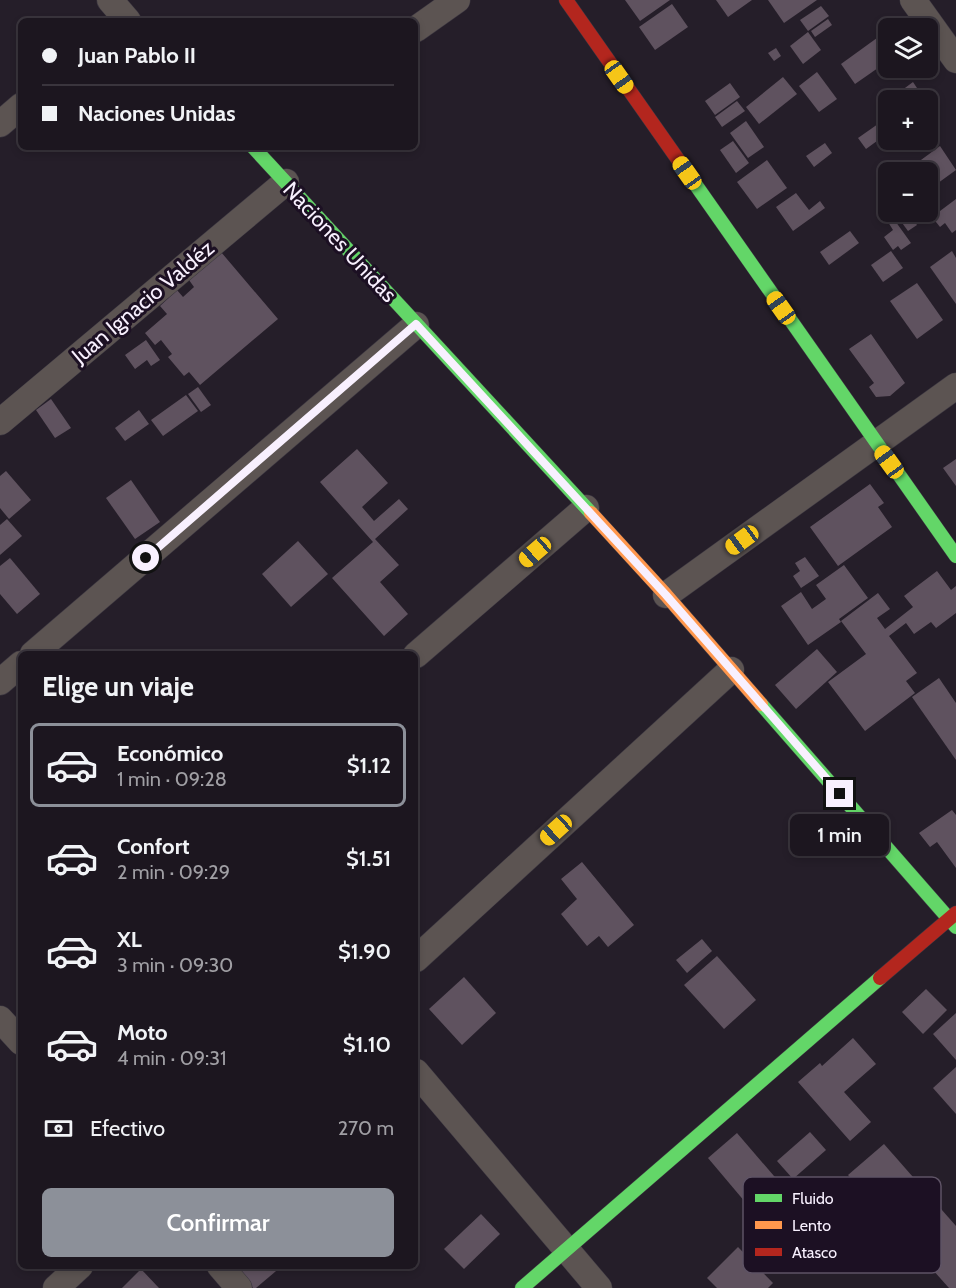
<!DOCTYPE html>
<html lang="es">
<head>
<meta charset="utf-8">
<style>
  body { margin:0; font-family:Cabin,sans-serif; background:#251f28; color:#f1f3f6; height:100vh; display:flex; flex-direction:column; font-size:22px; white-space:nowrap }
  * { box-sizing:border-box; margin:0 }
  p { font-size:20px; color:#a09fa4 }
  .icon { flex:none; width:33px; height:33px; fill:none; stroke:currentColor; stroke-width:2; stroke-linecap:round; stroke-linejoin:round }
  .map { position:relative; flex:1; overflow:hidden }
  .sheet { position:absolute; left:18px; top:651px; width:400px; height:618px; display:flex; flex-direction:column; background:#1c161f; border-radius:9px; box-shadow:0 3px 9px #0003,0 0 0 2px #3a353d }
  .sheet>* { flex:none }
  .hud { position:absolute; left:18px; top:18px; width:400px; height:132px; border-radius:9px; box-shadow:0 3px 9px #0003,0 0 0 2px #3a353d; display:grid; align-content:center; height:132px; padding:0 24px; background:#1c161f }
  .fabs { position:absolute; left:878px; top:18px; display:grid; gap:12px }
  .fabs a { display:grid; place-items:center; width:60px; height:60px; border-radius:9px; background:#1c161f; box-shadow:0 3px 9px #0003,0 0 0 2px #3a353d; font-size:30px }
  .end { position:absolute; width:27px; height:27px; margin:-14px; border:8px solid #f8f0fe; background:#111; box-shadow:0 0 0 3px #111 }
  .from { border-radius:50% }
  .bubble { position:absolute; height:42px; border-radius:9px; background:#1c161f; box-shadow:0 3px 9px #0003,0 0 0 2px #3a353d; font-size:20px; font-weight:600; line-height:42px; text-align:center }
  .car { position:absolute; width:18px; height:36px; margin:-18px -9px; border-radius:8px; box-shadow:0 0 4px 2px #0007; background:linear-gradient(#f5c518 24%,#345 0 40%,#f5c518 0 76%,#345 0 86%,#f5c518 0) }
  .hud b { display:flex; align-items:center; gap:21px; height:57px; font-size:22px }
  .hud b+b { border-top:2px solid #3a353d }
  .hud i { width:15px; height:15px; background:#f1f3f6 }
  ul { padding:0; list-style:none }
  li { display:flex; align-items:center; gap:18px; height:84px; margin:0 12px 9px; padding:0 12px; border:3px solid transparent; border-radius:9px }
  li div { flex:1 }
  li b { display:block; font-size:22px }
  li em { font-style:normal; font-weight:600 }
  li.active { border-color:#8c9099 }
  li>.icon { width:54px; height:54px; stroke-width:1.5 }
  h2 { padding:0 24px; font-size:27px; line-height:72px }
  .pay { display:flex; align-items:center; gap:15px; height:66px; padding:0 24px; font-size:22px }
  .pay p { margin-inline-start:auto }
  .action { display:flex; gap:12px; margin-top:auto; padding:12px 24px }
  .action a { flex:1; height:69px; border-radius:9px; background:#8c9099; color:#fff; font-size:24px; font-weight:600; line-height:69px; text-align:center }
  .map>svg:first-child { display:block }
  .building { fill:#5f525f }
  .lines { fill:none; stroke-linecap:round; stroke-linejoin:round }
  .street-casing { stroke:#3d3842; stroke-width:27 }
  .fast-casing { stroke:#3d3842; stroke-width:15 }
  .slow-casing { stroke:#3d3842; stroke-width:15 }
  .jam-casing { stroke:#3d3842; stroke-width:15 }
  .street { stroke:#5c5452; stroke-width:26 }
  .fast { stroke:#63d668; stroke-width:14 }
  .slow { stroke:#ff974d; stroke-width:14 }
  .jam { stroke:#b3261e; stroke-width:14 }
  .route { stroke:#f8f0fe; stroke-width:8 }
  .labels { text-anchor:middle; dominant-baseline:central; stroke-width:6; stroke-linejoin:round; paint-order:stroke }
  .street-label { font-size:22px; fill:#f8f0fe; stroke:#1c1023 }
  .key { fill:#1c1023; stroke:#5e5365; stroke-width:1.5 }
  .key-label { font-size:16px; fill:#f8f0fe }
</style>
</head>
<body>
<div class="map">
<svg width="956" height="1288" viewBox="0 0 956 1288">
  <rect width="100%" height="100%" fill="#251e29"/>
  <!-- building -->
  <g class="building">
    <path d="M625,0H670L640,21Z"/>
    <path d="M716,0H752L728,17Z"/>
    <path d="M768,0H817L784,23Z"/>
    <path d="M672,4L688,27L655,50L639,27Z"/>
    <path d="M821,6L829,16L808,31L800,20Z"/>
    <path d="M828,19L832,25L815,37L811,31Z"/>
    <path d="M888,30V61L855,84L841,64Z"/>
    <path d="M808,32L821,50L803,64L790,46Z"/>
    <path d="M776,48L781,56L774,61L768,53Z"/>
    <path d="M817,72L837,99L819,112L799,86Z"/>
    <path d="M783,77L797,94L759,124L746,107Z"/>
    <path d="M913,82L919,91L906,100H888V113L882,105Z"/>
    <path d="M730,83L740,97L715,115L705,101Z"/>
    <path d="M737,101L745,111L722,127L715,117Z"/>
    <path d="M888,117V133L866,149L858,138Z"/>
    <path d="M746,121L764,147L748,158L730,133Z"/>
    <path d="M733,141L749,163L736,173L720,150Z"/>
    <path d="M825,143L832,153L814,167L806,156Z"/>
    <path d="M940,146L956,170L927,191V172H907L906,171Z"/>
    <path d="M767,160L787,188L757,209L737,182Z"/>
    <path d="M796,193L809,210L820,201L825,208L793,231L776,207Z"/>
    <path d="M956,199V230L952,233L945,223L940,227L932,217Z"/>
    <path d="M903,212H908L917,225L908,231L897,216Z"/>
    <path d="M893,218L911,243L901,250L898,246L893,250L884,237L893,230L888,222Z"/>
    <path d="M850,231L859,243L829,265L820,252Z"/>
    <path d="M891,251L903,268L883,282L871,265Z"/>
    <path d="M952,251L956,258V304L930,267Z"/>
    <path d="M221,252L278,319L200,385L189,372L184,376L168,357L172,354L161,340L155,345L145,333L167,314L160,306L177,290L183,297L194,287L189,280Z"/>
    <path d="M917,283L943,320L917,339L890,301Z"/>
    <path d="M871,334L905,383L890,396L876,397L869,387L874,383L849,349Z"/>
    <path d="M146,340L160,360L151,366L147,360L135,369L125,355Z"/>
    <path d="M198,387L211,405L201,412L188,394Z"/>
    <path d="M186,395L198,411L163,436L151,420Z"/>
    <path d="M51,399L71,428L55,438L36,410Z"/>
    <path d="M139,410L149,424L125,441L115,428Z"/>
    <path d="M357,449L388,483L362,507L374,521L399,499L408,509L375,539L399,565L380,582L408,614L384,636L332,578L373,542L320,482Z"/>
    <path d="M956,459V486L943,468Z"/>
    <path d="M6,471L31,500L9,519L0,508V476Z"/>
    <path d="M131,480L160,522L135,539L106,498Z"/>
    <path d="M870,484L884,503L878,507L892,527L838,566L810,527Z"/>
    <path d="M7,519L22,536L0,555V525Z"/>
    <path d="M298,541L328,574L291,607L262,574Z"/>
    <path d="M805,557L819,576L801,588L793,576L800,571L795,563Z"/>
    <path d="M10,558L40,594L17,614L0,594V566Z"/>
    <path d="M844,565L868,598L839,619L841,622L808,645L781,606L801,592L812,609L826,599L816,585Z"/>
    <path d="M937,571L951,590L956,586V613L936,628L931,622L914,634L906,623L889,636L917,673L906,681L915,693L865,731L828,682L866,654L841,621L878,593L890,609L877,618L885,629L913,607L904,596Z"/>
    <path d="M817,649L837,672L796,709L775,685Z"/>
    <path d="M939,678L956,703V760L912,697Z"/>
    <path d="M952,810L956,815V868L937,842L930,847L919,833Z"/>
    <path d="M582,862L634,925L608,947L599,936L587,946L561,914L577,899L561,879Z"/>
    <path d="M702,939L712,951L687,973L676,960Z"/>
    <path d="M717,956L756,1000L724,1029L684,985Z"/>
    <path d="M464,977L496,1013L462,1045L429,1009Z"/>
    <path d="M926,989L947,1010L923,1034L902,1012Z"/>
    <path d="M956,1013V1060L933,1034Z"/>
    <path d="M853,1038L876,1064L844,1092L871,1122L850,1141L798,1082L820,1063L822,1066Z"/>
    <path d="M956,1067V1114L933,1088Z"/>
    <path d="M810,1132L826,1150L793,1179L777,1161Z"/>
    <path d="M737,1133L780,1183L751,1209L708,1158Z"/>
    <path d="M884,1144L956,1226V1288H949L848,1175Z"/>
    <path d="M481,1214L500,1234L464,1269L444,1249Z"/>
    <path d="M738,1247L773,1283L768,1288H717L707,1278Z"/>
    <path d="M234,1266H282L256,1288H253Z"/>
    <path d="M141,1269L159,1288H122Z"/>
  </g>
  <g class="lines">
    <!-- street casing -->
    <g class="street-casing">
      <g id="street">
        <path d="M110,0L128,21"/>
        <path d="M913,0L956,60"/>
        <path d="M416,29L457,0"/>
        <path d="M0,124L21,106"/>
        <path d="M0,422L286,182"/>
        <path d="M666,595L956,386"/>
        <path d="M33,654L416,325"/>
        <path d="M416,655L586,508"/>
        <path d="M0,682L21,664"/>
        <path d="M416,959L731,670"/>
        <path d="M0,1019L21,1042"/>
        <path d="M416,1072L599,1288"/>
        <path d="M220,1266L239,1288"/>
        <path d="M56,1288L80,1266"/>
      </g>
    </g>
    <!-- fast casing -->
    <g class="fast-casing">
      <g id="fast">
        <path d="M253,147L591,513"/>
        <path d="M686,171L956,556"/>
        <path d="M761,704L956,927"/>
        <path d="M522,1288L880,978"/>
      </g>
    </g>
    <!-- slow casing -->
    <g class="slow-casing">
      <path id="slow" d="M591,513L666,595L761,704"/>
    </g>
    <!-- jam casing -->
    <g class="jam-casing">
      <g id="jam">
        <path d="M566,0L686,171"/>
        <path d="M880,978L956,913"/>
      </g>
    </g>
    <!-- street -->
    <use href="#street" class="street"/>
    <!-- fast -->
    <use href="#fast" class="fast"/>
    <!-- slow -->
    <use href="#slow" class="slow"/>
    <!-- jam -->
    <use href="#jam" class="jam"/>
  </g>
  <g class="lines">
    <!-- route -->
    <path class="route" d="M146,558L416,324L666,595L840,794"/>
  </g>
  <g class="labels">
    <!-- street labels -->
    <g class="street-label">
      <text transform="translate(340 242) rotate(47)">Naciones Unidas</text>
      <text transform="translate(143 302) rotate(-40)">Juan Ignacio Valdéz</text>
    </g>
  </g>
  <!-- legend -->
  <rect x="743" y="1177" width="198" height="96" rx="9" class="key"/>
  <rect x="755" y="1194" width="27" height="8" fill="#63d668"/>
  <rect x="755" y="1221" width="27" height="8" fill="#ff974d"/>
  <rect x="755" y="1248" width="27" height="8" fill="#b3261e"/>
  <g class="key-label">
    <text x="792" y="1204">Fluido</text>
    <text x="792" y="1231">Lento</text>
    <text x="792" y="1258">Atasco</text>
  </g>
</svg>
<div class="fabs">
<a><svg class="icon" aria-label="layers" viewBox="0 0 24 24"><path d="M12 4l9 5-9 5-9-5zM3 14l9 5 9-5"/></svg></a>
<a>+</a>
<a>−</a>
</div>
<i class="end from" style="left:146px;top:558px"></i>
<i class="end" style="left:840px;top:794px"></i>
<div class="bubble" style="left:790px;top:814px;width:99px">1 min</div>
<i class="car" style="left:619px;top:77px;rotate:145deg"></i>
<i class="car" style="left:687px;top:173px;rotate:325deg"></i>
<i class="car" style="left:781px;top:308px;rotate:325deg"></i>
<i class="car" style="left:889px;top:462px;rotate:324deg"></i>
<i class="car" style="left:742px;top:540px;rotate:234deg"></i>
<i class="car" style="left:535px;top:552px;rotate:229deg"></i>
<i class="car" style="left:556px;top:830px;rotate:228deg"></i>
<div class="hud">
<b><i class="from"></i>Juan Pablo II</b>
<b><i></i>Naciones Unidas</b>
</div>
<section class="sheet">
<h2>Elige un viaje</h2>
<ul>
<li class="active"><svg class="icon" aria-label="car" viewBox="0 0 24 24"><path d="M5 17H2v-5l4-1 3-4h7l3 4 3 1v5h-3M9 17h6M6 11h13"/><circle cx="7" cy="17" r="2"/><circle cx="17" cy="17" r="2"/></svg><div><b>Económico</b><p>1 min · 09:28</p></div><em>$1.12</em></li>
<li><svg class="icon" aria-label="car" viewBox="0 0 24 24"><path d="M5 17H2v-5l4-1 3-4h7l3 4 3 1v5h-3M9 17h6M6 11h13"/><circle cx="7" cy="17" r="2"/><circle cx="17" cy="17" r="2"/></svg><div><b>Confort</b><p>2 min · 09:29</p></div><em>$1.51</em></li>
<li><svg class="icon" aria-label="car" viewBox="0 0 24 24"><path d="M5 17H2v-5l4-1 3-4h7l3 4 3 1v5h-3M9 17h6M6 11h13"/><circle cx="7" cy="17" r="2"/><circle cx="17" cy="17" r="2"/></svg><div><b>XL</b><p>3 min · 09:30</p></div><em>$1.90</em></li>
<li><svg class="icon" aria-label="car" viewBox="0 0 24 24"><path d="M5 17H2v-5l4-1 3-4h7l3 4 3 1v5h-3M9 17h6M6 11h13"/><circle cx="7" cy="17" r="2"/><circle cx="17" cy="17" r="2"/></svg><div><b>Moto</b><p>4 min · 09:31</p></div><em>$1.10</em></li>
</ul>
<div class="pay"><svg class="icon" aria-label="cash" viewBox="0 0 24 24"><path d="M3 7h18v10H3z"/><circle cx="12" cy="12" r="2"/></svg>Efectivo<p>270 m</p></div>
<div class="action"><a>Confirmar</a></div>
</section>
</div>
</body>
</html>
